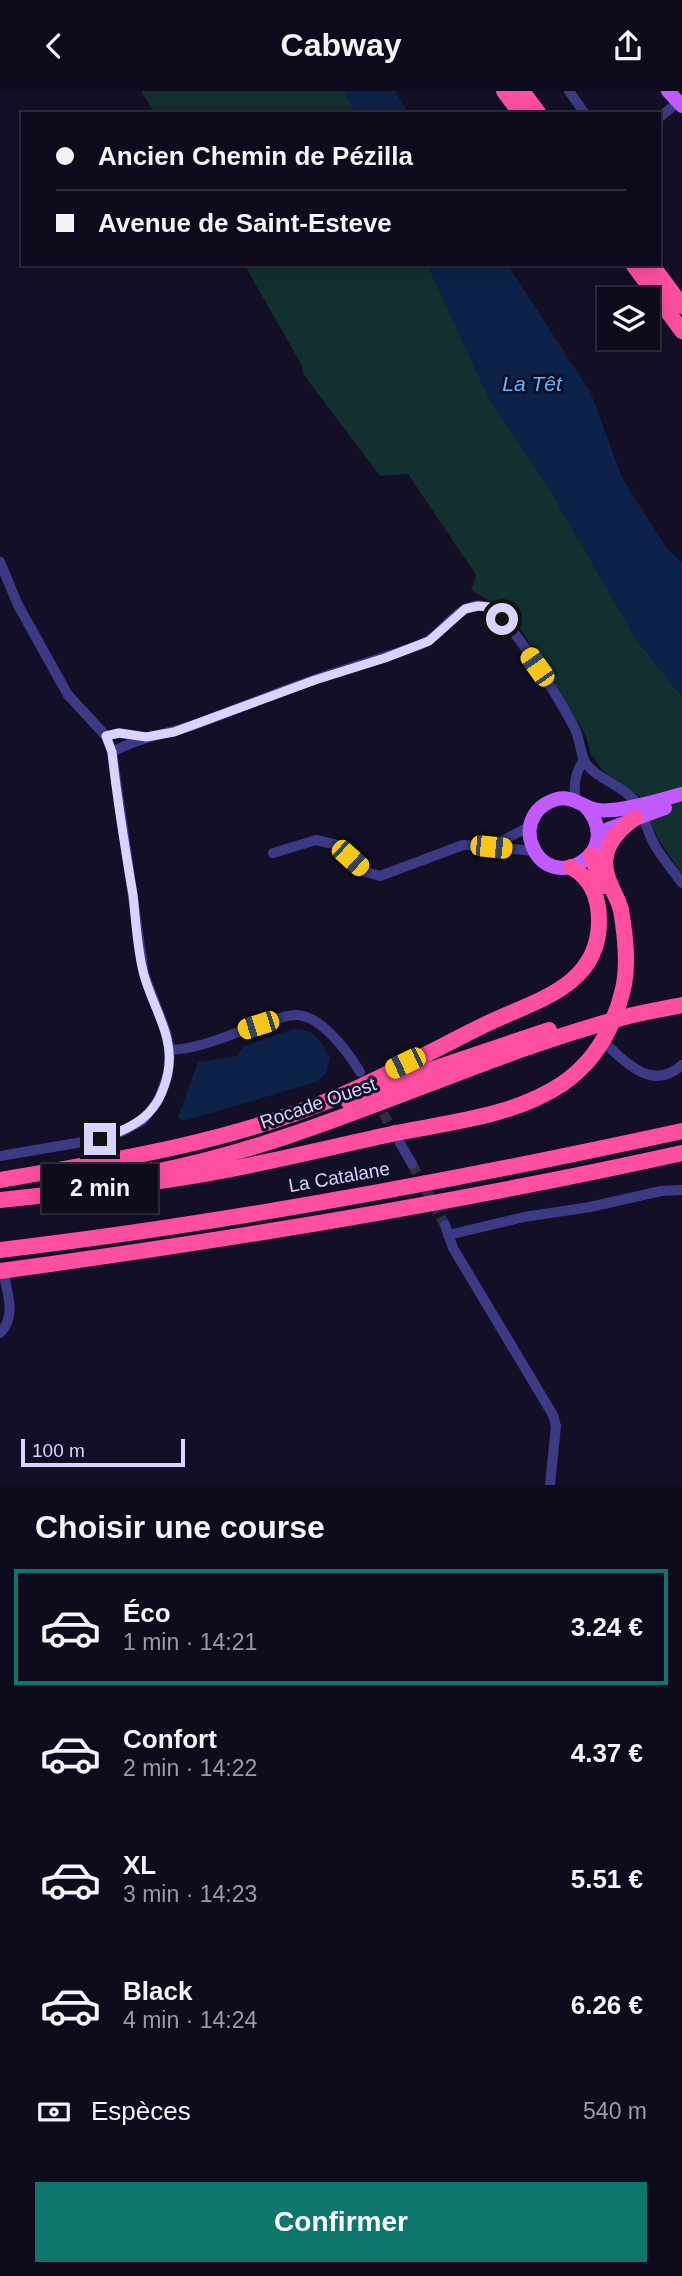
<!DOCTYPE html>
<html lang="fr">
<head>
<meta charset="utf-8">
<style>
  body { margin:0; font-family:Arial,sans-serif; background:#1c1929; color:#f1f3f6; height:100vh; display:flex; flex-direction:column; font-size:26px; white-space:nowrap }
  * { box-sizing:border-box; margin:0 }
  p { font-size:23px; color:#9b9ba3 }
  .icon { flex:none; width:38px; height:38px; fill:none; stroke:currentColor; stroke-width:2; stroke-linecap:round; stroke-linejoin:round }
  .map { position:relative; height:1394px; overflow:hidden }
  .panel { display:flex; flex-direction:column; background:#0e0b1c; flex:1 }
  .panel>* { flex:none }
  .banner { position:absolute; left:21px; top:21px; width:640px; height:154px; border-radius:0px; box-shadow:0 4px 18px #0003,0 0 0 2px #2e2b3b; display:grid; align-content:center; height:154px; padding:0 35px; background:#0e0b1c }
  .tools { position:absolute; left:597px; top:196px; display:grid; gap:14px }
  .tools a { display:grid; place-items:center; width:63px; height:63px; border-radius:0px; background:#0e0b1c; box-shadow:0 4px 18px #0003,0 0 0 2px #2e2b3b; font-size:35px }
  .scale { position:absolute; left:21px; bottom:18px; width:164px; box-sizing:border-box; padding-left:7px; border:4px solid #d9d4ff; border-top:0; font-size:19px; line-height:24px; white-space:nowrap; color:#d9d4ff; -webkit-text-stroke:5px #130f26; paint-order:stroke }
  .end { position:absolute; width:32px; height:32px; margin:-16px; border:9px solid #d9d4ff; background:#111; box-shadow:0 0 0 4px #111 }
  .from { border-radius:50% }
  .bubble { position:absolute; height:49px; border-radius:0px; background:#0e0b1c; box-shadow:0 4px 18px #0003,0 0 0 2px #2e2b3b; font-size:23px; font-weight:700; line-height:49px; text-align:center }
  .car { position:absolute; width:21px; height:42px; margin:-21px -10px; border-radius:9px; box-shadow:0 0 5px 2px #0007; background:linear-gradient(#f5c518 24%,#345 0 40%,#f5c518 0 76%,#345 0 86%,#f5c518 0) }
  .banner b { display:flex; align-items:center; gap:24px; height:66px; font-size:26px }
  .banner b+b { border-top:2px solid #2e2b3b }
  .banner i { width:18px; height:18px; background:#f1f3f6 }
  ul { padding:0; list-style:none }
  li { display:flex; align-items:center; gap:21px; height:116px; margin:0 14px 10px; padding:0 21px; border:4px solid transparent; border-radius:0px }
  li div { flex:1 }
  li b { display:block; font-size:26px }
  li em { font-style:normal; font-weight:700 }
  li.on { border-color:#0f766e }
  li>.icon { width:63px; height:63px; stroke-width:1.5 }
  h2 { padding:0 35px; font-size:32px; line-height:84px }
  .pay { display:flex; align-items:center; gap:18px; height:77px; padding:0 35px; font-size:26px }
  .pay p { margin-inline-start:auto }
  .action { display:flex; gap:14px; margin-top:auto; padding:14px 35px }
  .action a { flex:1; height:80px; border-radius:0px; background:#0f766e; color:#fff; font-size:28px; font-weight:700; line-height:80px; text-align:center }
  header { display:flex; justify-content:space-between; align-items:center; height:91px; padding:0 35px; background:#0e0b1c; font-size:32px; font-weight:700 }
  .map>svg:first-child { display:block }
  .green { fill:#12302f }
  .water { fill:#0c2248 }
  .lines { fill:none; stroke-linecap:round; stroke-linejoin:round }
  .minor-tunnel { stroke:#312d47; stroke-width:10; stroke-dasharray:10 5; stroke-linecap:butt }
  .minor { stroke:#3d3a85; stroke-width:10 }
  .major { stroke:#c25bff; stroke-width:14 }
  .highway { stroke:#ff4fa3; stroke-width:16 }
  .route { stroke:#d9d4ff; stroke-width:9 }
  .labels { text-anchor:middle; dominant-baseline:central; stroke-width:6; stroke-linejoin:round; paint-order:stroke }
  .street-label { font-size:19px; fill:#d9d4ff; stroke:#130f26 }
  .water-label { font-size:21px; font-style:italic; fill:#62b6ff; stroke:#130f26 }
</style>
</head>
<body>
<header><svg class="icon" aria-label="back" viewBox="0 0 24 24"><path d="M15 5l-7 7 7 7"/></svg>Cabway<svg class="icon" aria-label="share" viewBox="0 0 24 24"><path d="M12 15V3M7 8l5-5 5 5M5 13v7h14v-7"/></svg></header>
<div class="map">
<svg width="682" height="1394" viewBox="0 0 682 1394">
  <rect width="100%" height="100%" fill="#130f26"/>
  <!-- green -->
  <g class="green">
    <path d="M141,0H345L356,23H155Z"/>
    <path d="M244,173H427L490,309L546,392L638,551L682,605V783L658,748L640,706L603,680L591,663L585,643L510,521L471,499L476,484L408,383L380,385L304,284L301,273Z"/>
  </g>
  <!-- water -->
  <g class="water">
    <path d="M345,0H395L409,23H356Z"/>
    <path d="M427,173H507L591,302L622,387L668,459L682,471V605L638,551L546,392L490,309Z"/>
    <path d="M293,938C317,939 318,947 330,966L326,983L316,991L187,1029H181L178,1026L198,971L237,965L244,955Z"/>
  </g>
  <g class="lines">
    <!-- minor-tunnel -->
    <g class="minor-tunnel">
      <path d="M376,1009L397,1047"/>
      <path d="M412,1073L445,1134"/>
    </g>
    <!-- minor -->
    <g class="minor">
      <path d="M569,0L585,23"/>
      <path d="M660,26L678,11"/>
      <path d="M0,471L18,514L68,604L106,645L112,661L144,883L166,941L170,959L168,983L158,1010L143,1029L121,1041L100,1048L0,1065"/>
      <path d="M106,645L119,642L145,646"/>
      <path d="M112,661C139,646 168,643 197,633C237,618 276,602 316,588C351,576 387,566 422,553C443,545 460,506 488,516C509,524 562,613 574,636C580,647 580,662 585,671C597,689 621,693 635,710C643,721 646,736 652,749C659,764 672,778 682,792"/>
      <path d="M576,710C573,693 575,683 584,668"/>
      <path d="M530,735L491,756L534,760"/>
      <path d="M273,762L316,749L334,753L366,781L380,785L463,754L491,756"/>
      <path d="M604,951C626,972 653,1001 682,974"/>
      <path d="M170,959C201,958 230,943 259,934C271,930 284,924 296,924C321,924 348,961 360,981"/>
      <path d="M400,1052L412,1073"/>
      <path d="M445,1134L453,1157L553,1324L556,1335L550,1394"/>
      <path d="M448,1144L524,1126L590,1116L661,1100L682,1099"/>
      <path d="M0,1242C17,1226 7,1200 3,1180"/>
    </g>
    <!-- major -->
    <g class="major">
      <path d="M668,0L682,15"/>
      <path d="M584,714C629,761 551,805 532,754C528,744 529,732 535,723C539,716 549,710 557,708C573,704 583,717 598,719C618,722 661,709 682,703"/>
      <path d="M598,752L608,738L665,717"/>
    </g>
    <!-- highway -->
    <g class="highway">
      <path d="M504,0L521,23"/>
      <path d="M522,0L539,23"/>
      <path d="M633,173L682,240"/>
      <path d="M651,173L682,215"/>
      <path d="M591,764L603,795"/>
      <path d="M349,1011L430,979L549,939"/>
      <path d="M154,1081C319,1049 464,969 625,926C643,921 663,918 682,914"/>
      <path d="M0,1089C111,1070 225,1052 330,1009C379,989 430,961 478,937C528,911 600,899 599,829C599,807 591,787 571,776"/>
      <path d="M0,1109C58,1103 116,1097 173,1088C248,1077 322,1058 396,1042C451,1031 514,1025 562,993C596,970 614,936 623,898C629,873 625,843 621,819C618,807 610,796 607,784C600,759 615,741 635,727"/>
      <path d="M0,1159C229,1132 457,1089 682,1040"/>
      <path d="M0,1180C229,1149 456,1112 682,1062"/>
    </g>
  </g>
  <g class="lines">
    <!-- route -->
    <path class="route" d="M100,1048C136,1036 160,1023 168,981C175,946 153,917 144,884C137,859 136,830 133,804C125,757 117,709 112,661L106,645L119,642L146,646L174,641L315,589L385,567L429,550L465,518L478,515L489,516L502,528"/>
  </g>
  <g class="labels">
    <!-- street labels -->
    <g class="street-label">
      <text transform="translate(318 1012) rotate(-19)">Rocade Ouest</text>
      <text transform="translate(339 1086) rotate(-10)">La Catalane</text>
    </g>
    <!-- water labels -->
    <g class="water-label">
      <text x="532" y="292">La Têt</text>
    </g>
  </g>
</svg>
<div class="tools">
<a><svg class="icon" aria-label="layers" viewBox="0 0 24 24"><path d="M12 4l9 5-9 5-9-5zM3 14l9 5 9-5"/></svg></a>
</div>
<div class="scale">100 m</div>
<i class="end from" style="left:502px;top:528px"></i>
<i class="end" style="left:100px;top:1048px"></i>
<div class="bubble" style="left:42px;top:1073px;width:116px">2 min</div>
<i class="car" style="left:537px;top:576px;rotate:325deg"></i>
<i class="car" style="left:491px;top:756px;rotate:96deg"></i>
<i class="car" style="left:350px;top:767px;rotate:132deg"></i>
<i class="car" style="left:258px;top:934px;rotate:252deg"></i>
<i class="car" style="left:405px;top:972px;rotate:244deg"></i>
<div class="banner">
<b><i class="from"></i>Ancien Chemin de Pézilla</b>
<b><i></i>Avenue de Saint-Esteve</b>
</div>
</div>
<section class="panel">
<h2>Choisir une course</h2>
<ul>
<li class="on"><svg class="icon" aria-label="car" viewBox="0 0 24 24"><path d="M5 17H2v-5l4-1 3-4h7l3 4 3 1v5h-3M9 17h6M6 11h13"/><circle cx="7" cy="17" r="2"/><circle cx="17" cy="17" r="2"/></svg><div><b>Éco</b><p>1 min · 14:21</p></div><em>3.24 €</em></li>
<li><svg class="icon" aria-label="car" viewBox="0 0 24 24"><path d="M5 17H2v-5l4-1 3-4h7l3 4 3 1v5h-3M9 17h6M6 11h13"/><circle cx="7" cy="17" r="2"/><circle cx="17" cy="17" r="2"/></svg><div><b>Confort</b><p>2 min · 14:22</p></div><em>4.37 €</em></li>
<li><svg class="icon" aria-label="car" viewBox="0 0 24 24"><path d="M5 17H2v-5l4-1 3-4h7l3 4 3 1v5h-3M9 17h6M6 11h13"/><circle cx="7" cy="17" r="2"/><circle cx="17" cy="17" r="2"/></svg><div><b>XL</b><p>3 min · 14:23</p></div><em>5.51 €</em></li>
<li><svg class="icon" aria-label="car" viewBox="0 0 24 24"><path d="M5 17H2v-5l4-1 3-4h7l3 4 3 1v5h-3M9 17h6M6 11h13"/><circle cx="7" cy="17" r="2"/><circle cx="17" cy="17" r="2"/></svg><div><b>Black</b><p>4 min · 14:24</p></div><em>6.26 €</em></li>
</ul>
<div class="pay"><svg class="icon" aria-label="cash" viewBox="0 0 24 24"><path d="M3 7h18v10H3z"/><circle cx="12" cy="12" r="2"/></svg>Espèces<p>540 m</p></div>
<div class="action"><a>Confirmer</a></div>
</section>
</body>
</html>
